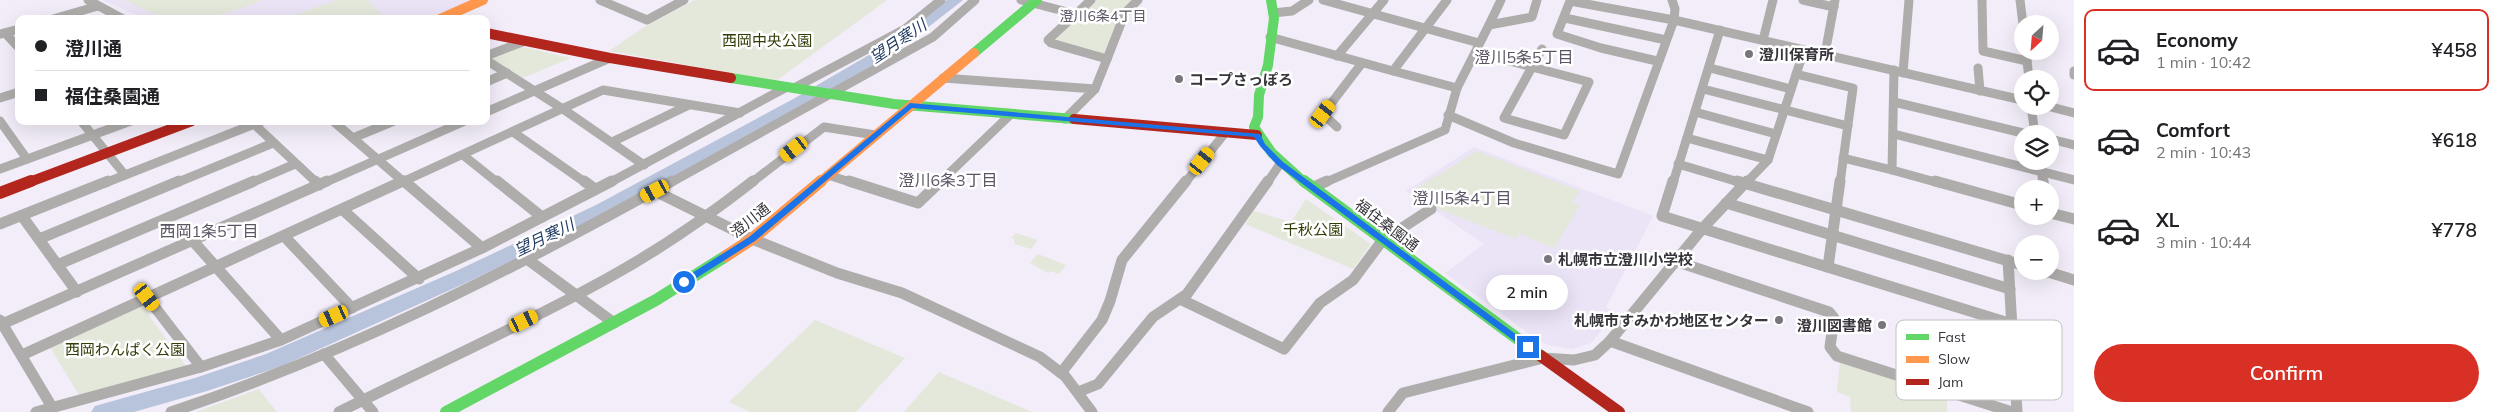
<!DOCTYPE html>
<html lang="en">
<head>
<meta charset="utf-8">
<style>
  body { margin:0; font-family:Mulish,"Noto Sans JP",sans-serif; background:#f6f6f6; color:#202124; height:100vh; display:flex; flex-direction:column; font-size:19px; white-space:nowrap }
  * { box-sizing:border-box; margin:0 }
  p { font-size:16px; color:#757577 }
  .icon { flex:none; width:28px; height:28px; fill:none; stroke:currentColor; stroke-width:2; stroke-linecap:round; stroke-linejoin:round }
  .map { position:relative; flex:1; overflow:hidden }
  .side { display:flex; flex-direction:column; background:#fff; width:425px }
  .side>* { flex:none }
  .banner { position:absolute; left:15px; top:15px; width:475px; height:110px; border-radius:10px; box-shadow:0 5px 20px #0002; display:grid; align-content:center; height:110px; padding:0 20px; background:#fff }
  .needle { width:32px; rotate:206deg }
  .buttons { position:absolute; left:2014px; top:15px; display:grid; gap:10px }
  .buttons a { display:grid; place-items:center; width:45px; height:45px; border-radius:50%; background:#fff; box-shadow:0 5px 20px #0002; font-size:25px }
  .end { position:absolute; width:22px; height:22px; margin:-11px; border:6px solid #1a73e8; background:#fff; box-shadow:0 0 0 2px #fff }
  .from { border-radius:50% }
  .bubble { position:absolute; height:35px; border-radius:18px; background:#fff; box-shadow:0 5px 20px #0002; font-size:16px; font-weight:600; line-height:35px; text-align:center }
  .car { position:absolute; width:15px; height:30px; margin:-15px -8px; border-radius:6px; box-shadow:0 0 4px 1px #0007; background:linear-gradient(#f5c518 24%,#345 0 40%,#f5c518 0 76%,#345 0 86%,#f5c518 0) }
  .banner b { display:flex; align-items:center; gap:18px; height:48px; font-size:19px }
  .banner b+b { border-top:1px solid #e0e0e0 }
  .banner i { width:12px; height:12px; background:#202124 }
  ul { padding:9px 0 0; list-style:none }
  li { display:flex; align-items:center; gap:15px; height:82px; margin:0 10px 8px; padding:0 10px; border:2px solid transparent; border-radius:10px }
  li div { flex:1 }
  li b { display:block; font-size:19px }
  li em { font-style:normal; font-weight:600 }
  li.on { border-color:#d93025 }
  li>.icon { width:45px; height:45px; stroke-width:1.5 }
  .cta { display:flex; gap:10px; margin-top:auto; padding:10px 20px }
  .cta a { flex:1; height:58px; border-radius:30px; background:#d93025; color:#fff; font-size:20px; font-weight:600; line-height:58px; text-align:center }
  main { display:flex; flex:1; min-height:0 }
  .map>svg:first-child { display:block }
  .built { fill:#ebe3f6 }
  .green { fill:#e4e8db }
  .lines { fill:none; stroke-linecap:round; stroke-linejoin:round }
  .river { fill:#b8c4dc; fill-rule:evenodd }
  .street-far1 { stroke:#afacac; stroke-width:9 }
  .street { stroke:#afacac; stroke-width:11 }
  .fast-far1 { stroke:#63d668; stroke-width:10 }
  .fast { stroke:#63d668; stroke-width:12 }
  .slow-far1 { stroke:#ff974d; stroke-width:10 }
  .slow { stroke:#ff974d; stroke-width:12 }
  .jam-far1 { stroke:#b3261e; stroke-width:10 }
  .jam { stroke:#b3261e; stroke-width:12 }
  .route { fill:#1a73e8 }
  .poi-dot { fill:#78757d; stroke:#fff; stroke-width:2 }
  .labels { text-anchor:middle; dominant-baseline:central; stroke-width:5; stroke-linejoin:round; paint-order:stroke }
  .far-neighbourhood-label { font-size:14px; fill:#5b5464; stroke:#fff }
  .park-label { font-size:15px; fill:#313d06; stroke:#fff }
  .poi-label { font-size:15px; font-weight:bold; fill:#37343b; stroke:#fff; text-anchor:start }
  .street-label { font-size:15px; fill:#37343b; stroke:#fff }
  .water-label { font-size:16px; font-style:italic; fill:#1b365d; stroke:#fff }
  .neighbourhood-label { font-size:16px; fill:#5b5464; stroke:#fff }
  .key { fill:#fff; stroke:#c3c2c4; stroke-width:1 }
  .key-label { font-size:14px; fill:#37343b }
</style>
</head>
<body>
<main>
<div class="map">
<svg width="2074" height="412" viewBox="0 0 2074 412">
  <rect width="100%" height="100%" fill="#f2edf8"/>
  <!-- built -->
  <g class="built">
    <path d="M102,0H473L430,19H147Z"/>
    <path d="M1474,147L1653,216L1606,307L1616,313L1591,343L1572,349L1549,345L1538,340L1445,273L1484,244L1406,191Z"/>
  </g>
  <!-- green -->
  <g class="green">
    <path d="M124,0H262C232,12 196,25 164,17C150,13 137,6 124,0Z"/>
    <path d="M337,0H368L385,19H282Z"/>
    <path d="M695,0H887L776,81L609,51L644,27Z"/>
    <path d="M1097,0H1134L1120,13L1104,53L1100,54L1054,41Z"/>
    <path d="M519,46L571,58L523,78L490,58Z"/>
    <path d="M1477,151L1580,191L1572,202L1580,205L1554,248L1519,234L1516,239L1438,209L1412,191Z"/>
    <path d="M1306,199L1371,244L1353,269L1245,224L1254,211L1291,222Z"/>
    <path d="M1016,233L1038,240L1031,249L1014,244L1015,239L1011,238Z"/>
    <path d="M1038,254L1066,265L1059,274L1050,271L1048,273L1030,263Z"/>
    <path d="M142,306L186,366L82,400L48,344Z"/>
    <path d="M815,320L905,358L856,412H750L729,402Z"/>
    <path d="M1840,361L1947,397V412H1851L1850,397L1837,392Z"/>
    <path d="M939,372L1032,412H904Z"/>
    <path d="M259,389L277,412H196Z"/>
  </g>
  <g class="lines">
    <!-- river -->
    <path class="river" d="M947,0H963L903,47L807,106L610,213L470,281L282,366L207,391L134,412H91L95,406L195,378L266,354L456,271L596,205L795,98L893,41Z"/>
    <!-- street-far1 -->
    <g class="street-far1">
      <path d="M88,0L123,19"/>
      <path d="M600,0L647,20L684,0"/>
      <path d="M1021,0L1075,14"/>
      <path d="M1091,0L1048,40L1051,43L1107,59L1095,89"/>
      <path d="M1323,0L1479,43"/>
      <path d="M1501,0L1489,25L1532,17L1537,0"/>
      <path d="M1672,0L1675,9L1674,20L2022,100"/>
      <path d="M1803,0L1834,7"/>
      <path d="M1982,0L1983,51L2027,61"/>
      <path d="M2020,0L2023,24"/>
      <path d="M1273,13L1292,11L1309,0"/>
      <path d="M1565,18L1666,40"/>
      <path d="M53,19L98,6"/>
      <path d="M5,33L19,48"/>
      <path d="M1,34L19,29"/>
      <path d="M1270,37L1393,71L1447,0"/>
      <path d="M1763,40L1773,0"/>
      <path d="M2026,51L2029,79"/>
      <path d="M1476,52L1532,67"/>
      <path d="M1825,54L1835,0"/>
      <path d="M486,56L525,41"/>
      <path d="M1337,56L1384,0"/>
      <path d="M1107,59L1125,13L1138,0"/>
      <path d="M486,60L563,109L644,165"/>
      <path d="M1532,67L1589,82L1564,135L1504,118Z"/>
      <path d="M1532,67L1542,49"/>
      <path d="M1710,68L1791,89"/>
      <path d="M1978,68L1980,91"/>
      <path d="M1894,70L1892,170L1939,183"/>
      <path d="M1393,71L1457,88"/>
      <path d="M2074,71V75"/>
      <path d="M1903,73L1909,0"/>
      <path d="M1796,74L1853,88L1840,183"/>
      <path d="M943,78L1095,89L1065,119"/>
      <path d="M486,82L507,73"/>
      <path d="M794,88L905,29L941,0"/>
      <path d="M1703,89L1848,126"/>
      <path d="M0,98L19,92"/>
      <path d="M1894,102L2027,134"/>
      <path d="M2031,106L2035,134"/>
      <path d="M2047,106L2074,113"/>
      <path d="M486,112L610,58"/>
      <path d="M1695,112L1776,134"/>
      <path d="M1448,115L1514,143L1618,174L1674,20L1570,1L1557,34L1601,48L1657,61"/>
      <path d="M0,121L27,159"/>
      <path d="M81,121L125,175"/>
      <path d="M333,121L405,183"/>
      <path d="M254,124L317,183"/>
      <path d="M1337,127L1323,114L1362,63"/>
      <path d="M513,132L586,183"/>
      <path d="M1894,134L2074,180"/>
      <path d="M353,138L394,121"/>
      <path d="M1687,138L1768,160"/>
      <path d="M2050,139L2074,145"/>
      <path d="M612,142L689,105"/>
      <path d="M463,155L498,183"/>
      <path d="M1843,158L1892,170"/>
      <path d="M2040,161L2043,183"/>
      <path d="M1678,164L1742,183"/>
      <path d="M0,169L131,121"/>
      <path d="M828,175L853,183"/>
      <path d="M105,183L262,121"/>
      <path d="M176,183L273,143"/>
      <path d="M251,183L295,164"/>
      <path d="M324,183L465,121"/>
      <path d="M400,183L603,90L740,113"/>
      <path d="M609,183L787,87"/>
      <path d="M670,183L933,37L975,0"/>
      <path d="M751,183L824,127L875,135"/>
      <path d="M939,183L1010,115"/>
      <path d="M1185,183L1225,133"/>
      <path d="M1267,183L1280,164"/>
      <path d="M1324,183L1445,130L1457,88L1489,25"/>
      <path d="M1673,183L1720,30"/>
      <path d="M1746,183L1768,160L1804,50"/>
    </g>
    <!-- street -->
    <g class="street">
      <path d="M315,181L319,185"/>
      <path d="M404,181L482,248"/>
      <path d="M497,181L542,217"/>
      <path d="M584,181L595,189"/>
      <path d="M849,181L918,203L941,181"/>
      <path d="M1673,181L1662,216L2012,324"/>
      <path d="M1737,181L2022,265"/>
      <path d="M1935,181L2022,205"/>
      <path d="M2043,181L2044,189"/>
      <path d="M1314,187L1327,181"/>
      <path d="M655,191L752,239L837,273L902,293L1040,357L1065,376L1092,412"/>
      <path d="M1726,203L2010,289"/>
      <path d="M343,210L419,279"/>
      <path d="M2050,213L2074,219"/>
      <path d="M22,216L77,292"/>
      <path d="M0,224L108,181"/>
      <path d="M284,236L352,308"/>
      <path d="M39,239L179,181"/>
      <path d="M193,241L281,340"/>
      <path d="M527,259L614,323"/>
      <path d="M2008,260L2017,412"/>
      <path d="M1675,261L1829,312L1834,318L1830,347L1837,356L2012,412"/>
      <path d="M57,265L254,181"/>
      <path d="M1828,267L1840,181"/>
      <path d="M2045,271L2074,280"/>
      <path d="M147,297L201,367"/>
      <path d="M1180,299L1284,349L1320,303L1353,280L1382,241L1431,209"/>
      <path d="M0,320L52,407"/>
      <path d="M0,325L327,181"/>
      <path d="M1610,341L1702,229L1747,181"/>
      <path d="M324,354L373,412"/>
      <path d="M22,355L403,181"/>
      <path d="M1061,373L1102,320L1110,301L1122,260L1186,181"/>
      <path d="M1078,392L1098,384L1153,317L1187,294L1268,181"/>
      <path d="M36,412L201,367L281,340L482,248L612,181"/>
      <path d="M171,412C346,354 512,270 672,181"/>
      <path d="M339,412C429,367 520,327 608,278C659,250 707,217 753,181"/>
      <path d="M1388,412L1403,393L1543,358L1574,360L1595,355L1610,341L1808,412"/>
    </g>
    <!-- fast-far1 -->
    <g class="fast-far1">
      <path d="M1271,0L1274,18L1268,65L1259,95L1258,117L1254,127L1272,153L1305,183"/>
      <path d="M974,53L1037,0"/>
      <path d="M731,78L894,104L1074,119"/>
    </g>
    <!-- fast -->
    <g class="fast">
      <path d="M1304,181L1541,356"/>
      <path d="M446,412L656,300L726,256"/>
    </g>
    <!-- slow-far1 -->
    <g class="slow-far1">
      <path d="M440,19L483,0"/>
      <path d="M819,183L974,53"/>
    </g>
    <!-- slow -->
    <path class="slow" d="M726,256L752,239L821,181"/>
    <!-- jam-far1 -->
    <g class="jam-far1">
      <path d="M486,33L610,58L731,78"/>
      <path d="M1074,119L1257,135"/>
      <path d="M27,183L192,121"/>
    </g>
    <!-- jam -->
    <g class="jam">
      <path d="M0,193L31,181"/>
      <path d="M1541,356L1619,412"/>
    </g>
  </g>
  <!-- route -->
  <path class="route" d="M910,103L1260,134L1265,144L1283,162L1533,347L1528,350L1525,349L1277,165L1260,146L1254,137L912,108L755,241L687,284H681V280L749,237Z"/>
  <!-- markers -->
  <g class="poi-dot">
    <circle cx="1749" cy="54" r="5"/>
    <circle cx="1179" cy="79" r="5"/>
    <circle cx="1548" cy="259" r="5"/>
    <circle cx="1779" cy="320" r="5"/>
    <circle cx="1882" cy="325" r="5"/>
  </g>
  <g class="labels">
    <!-- far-neighbourhood labels -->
    <g class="far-neighbourhood-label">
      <text x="1103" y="16">澄川6条4丁目</text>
    </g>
    <!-- park labels -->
    <g class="park-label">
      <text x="767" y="40">西岡中央公園</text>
      <text x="1313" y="229">千秋公園</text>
      <text x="125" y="349">西岡わんぱく公園</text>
    </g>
    <!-- poi labels -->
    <g class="poi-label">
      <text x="1759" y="54">澄川保育所</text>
      <text x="1189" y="79">コープさっぽろ</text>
      <text x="1558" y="259">札幌市立澄川小学校</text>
      <text x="1769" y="320" text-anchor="end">札幌市すみかわ地区センター</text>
      <text x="1872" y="325" text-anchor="end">澄川図書館</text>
    </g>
    <!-- street labels -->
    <g class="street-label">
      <text transform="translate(750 220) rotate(-38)">澄川通</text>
      <text transform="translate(1387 225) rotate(37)">福住桑園通</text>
    </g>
    <!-- water labels -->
    <g class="water-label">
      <text transform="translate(898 41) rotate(-34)">望月寒川</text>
      <text transform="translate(544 237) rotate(-26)">望月寒川</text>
    </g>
    <!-- neighbourhood labels -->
    <g class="neighbourhood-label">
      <text x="1524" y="57">澄川5条5丁目</text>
      <text x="948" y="180">澄川6条3丁目</text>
      <text x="1462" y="198">澄川5条4丁目</text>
      <text x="209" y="231">西岡1条5丁目</text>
    </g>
  </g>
  <!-- legend -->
  <rect x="1896" y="320" width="166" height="80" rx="8" class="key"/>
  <rect x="1906" y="334" width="23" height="6" fill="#63d668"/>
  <rect x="1906" y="356" width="23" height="7" fill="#ff974d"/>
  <rect x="1906" y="379" width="23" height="6" fill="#b3261e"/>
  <g class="key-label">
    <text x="1938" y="342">Fast</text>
    <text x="1938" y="364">Slow</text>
    <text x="1938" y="387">Jam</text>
  </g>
</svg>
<div class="buttons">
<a><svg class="needle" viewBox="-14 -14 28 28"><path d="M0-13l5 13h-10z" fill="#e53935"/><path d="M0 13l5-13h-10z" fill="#757577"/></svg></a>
<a><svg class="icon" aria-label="locate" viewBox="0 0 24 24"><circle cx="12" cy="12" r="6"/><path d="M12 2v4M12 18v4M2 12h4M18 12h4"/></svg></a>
<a><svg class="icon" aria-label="layers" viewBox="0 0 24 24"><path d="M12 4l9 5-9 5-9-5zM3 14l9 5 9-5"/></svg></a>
<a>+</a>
<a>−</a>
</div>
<i class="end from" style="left:684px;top:282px"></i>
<i class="end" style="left:1528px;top:347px"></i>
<div class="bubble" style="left:1486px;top:275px;width:82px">2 min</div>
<i class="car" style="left:1323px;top:114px;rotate:37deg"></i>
<i class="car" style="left:794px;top:149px;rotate:232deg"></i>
<i class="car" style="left:1202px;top:161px;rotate:39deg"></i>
<i class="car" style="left:655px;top:191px;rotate:242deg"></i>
<i class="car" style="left:147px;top:297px;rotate:142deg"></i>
<i class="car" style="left:334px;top:316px;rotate:246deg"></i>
<i class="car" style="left:524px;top:321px;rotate:64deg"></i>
<div class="banner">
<b><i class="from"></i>澄川通</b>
<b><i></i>福住桑園通</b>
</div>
</div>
<section class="side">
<ul>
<li class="on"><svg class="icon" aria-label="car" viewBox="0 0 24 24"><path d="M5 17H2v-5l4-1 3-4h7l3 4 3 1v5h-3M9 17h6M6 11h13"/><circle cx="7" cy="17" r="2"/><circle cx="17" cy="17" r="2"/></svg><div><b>Economy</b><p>1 min · 10:42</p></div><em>¥458</em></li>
<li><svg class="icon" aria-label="car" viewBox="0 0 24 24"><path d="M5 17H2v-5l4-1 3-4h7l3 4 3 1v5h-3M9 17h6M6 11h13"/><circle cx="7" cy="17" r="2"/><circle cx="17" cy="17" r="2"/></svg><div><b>Comfort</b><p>2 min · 10:43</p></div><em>¥618</em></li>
<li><svg class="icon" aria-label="car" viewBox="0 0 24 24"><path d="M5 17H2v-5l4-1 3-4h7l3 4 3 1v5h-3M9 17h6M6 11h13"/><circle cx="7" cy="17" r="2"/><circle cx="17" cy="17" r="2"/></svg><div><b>XL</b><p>3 min · 10:44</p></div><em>¥778</em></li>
</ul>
<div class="cta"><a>Confirm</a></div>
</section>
</main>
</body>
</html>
